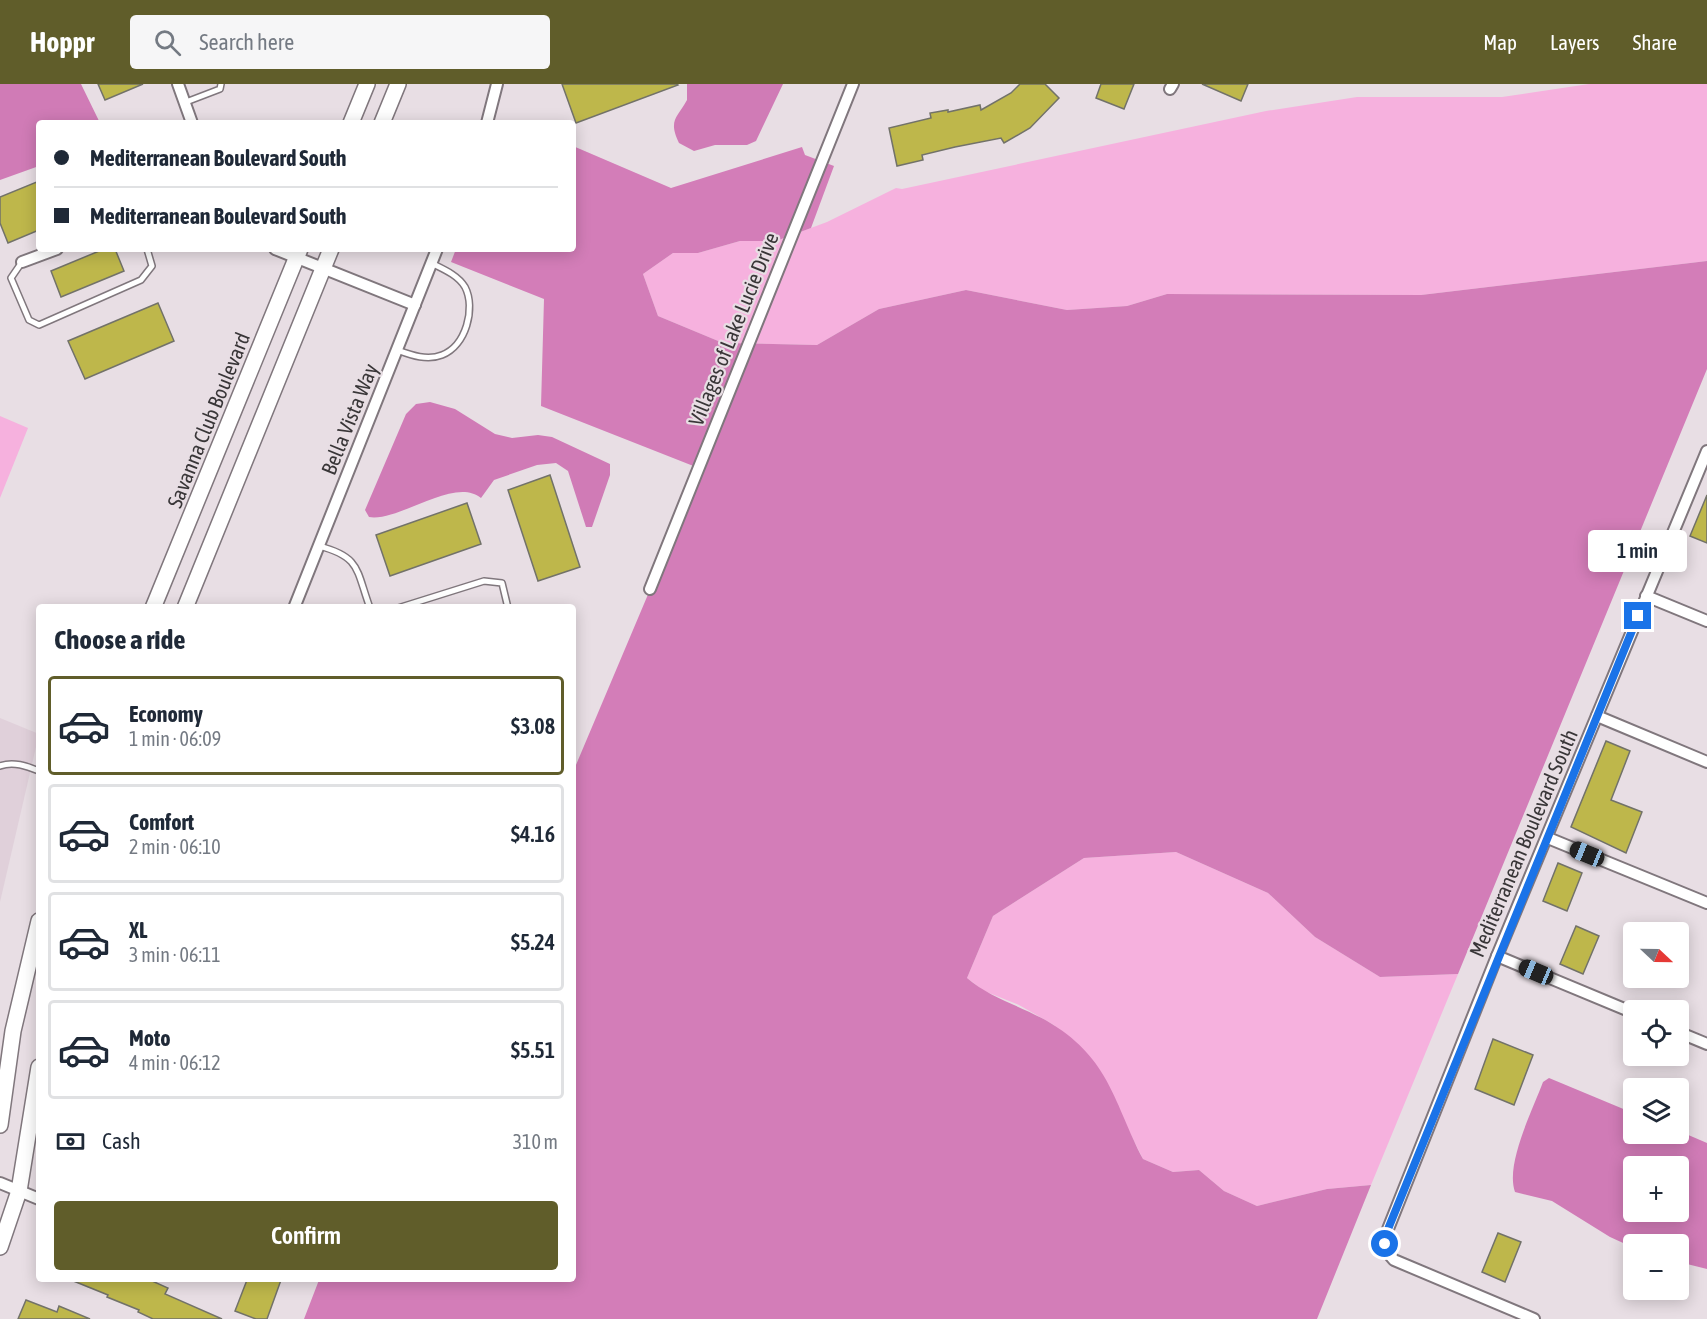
<!DOCTYPE html>
<html lang="en">
<head>
<meta charset="utf-8">
<style>
  body { margin:0; font-family:"Asap Condensed",sans-serif; background:#f6f6f7; color:#1f2937; height:100vh; display:flex; flex-direction:column; font-size:22px; white-space:nowrap }
  * { box-sizing:border-box; margin:0 }
  p { font-size:20px; color:#747a83 }
  .icon { flex:none; width:33px; height:33px; fill:none; stroke:currentColor; stroke-width:2; stroke-linecap:round; stroke-linejoin:round }
  .map { position:relative; flex:1; overflow:hidden }
  .sheet { position:absolute; left:36px; top:520px; width:540px; height:678px; display:flex; flex-direction:column; background:#fff; border-radius:6px; box-shadow:0 3px 15px #0003 }
  .sheet>* { flex:none }
  .banner { position:absolute; left:36px; top:36px; width:540px; height:132px; border-radius:6px; box-shadow:0 3px 15px #0003; display:grid; align-content:center; height:132px; padding:0 18px; background:#fff }
  .needle { width:39px; rotate:112deg }
  .controls { position:absolute; left:1623px; top:838px; display:grid; gap:12px }
  .controls a { display:grid; place-items:center; width:66px; height:66px; border-radius:6px; background:#fff; box-shadow:0 3px 15px #0003; font-size:30px }
  .end { position:absolute; width:27px; height:27px; margin:-14px; border:8px solid #1a73e8; background:#fff; box-shadow:0 0 0 3px #fff }
  .from { border-radius:50% }
  .bubble { position:absolute; height:42px; border-radius:6px; background:#fff; box-shadow:0 3px 15px #0003; font-size:20px; font-weight:600; line-height:42px; text-align:center }
  .car { position:absolute; width:18px; height:36px; margin:-18px -9px; border-radius:8px; box-shadow:0 0 4px 2px #0007; background:linear-gradient(#222 24%,#8ab4d8 0 40%,#222 0 76%,#8ab4d8 0 86%,#222 0) }
  .banner b { display:flex; align-items:center; gap:21px; height:57px; font-size:22px }
  .banner b+b { border-top:2px solid #e0e1e3 }
  .banner i { width:15px; height:15px; background:#1f2937 }
  ul { padding:0; list-style:none }
  li { display:flex; align-items:center; gap:18px; height:99px; margin:0 12px 9px; padding:0 6px; border:3px solid #e0e1e3; border-radius:6px }
  li div { flex:1 }
  li b { display:block; font-size:22px }
  li em { font-style:normal; font-weight:600 }
  li.on { border-color:#605d2a }
  li>.icon { width:54px; height:54px; stroke-width:1.5 }
  h2 { padding:0 18px; font-size:27px; line-height:72px }
  .pay { display:flex; align-items:center; gap:15px; height:66px; padding:0 18px; font-size:22px }
  .pay p { margin-inline-start:auto }
  .button { display:flex; gap:12px; margin-top:auto; padding:12px 18px }
  .button a { flex:1; height:69px; border-radius:6px; background:#605d2a; color:#fff; font-size:24px; font-weight:600; line-height:69px; text-align:center }
  header { display:flex; align-items:center; gap:36px; box-sizing:border-box; height:84px; padding:0 30px; background:#605d2a; color:#fff }
  header strong { font-size:28px }
  nav { display:flex; gap:33px; margin-inline-start:auto; font-size:21px }
  .search { width:420px; height:54px; background:#f6f6f7; display:flex; align-items:center; gap:15px; box-sizing:border-box; padding:0 21px; border-radius:6px; color:#747a83; font-size:22px }
  .map>svg:first-child { display:block }
  .built { fill:#e0d0da }
  .green { fill:#f6b1de }
  .forest { fill:#d37db8 }
  .water { fill:#d07bb6; fill-rule:evenodd }
  .building { fill:#beb74b; stroke:#727269; stroke-width:1.5 }
  .lines { fill:none; stroke-linecap:round; stroke-linejoin:round }
  .lane-casing { stroke:#80777d; stroke-width:8 }
  .street-casing { stroke:#80777d; stroke-width:14 }
  .secondary-casing { stroke:#80777d; stroke-width:18 }
  .lane { stroke:#fff; stroke-width:5 }
  .street { stroke:#fff; stroke-width:10 }
  .secondary { stroke:#fff; stroke-width:15 }
  .route { stroke:#1a73e8; stroke-width:8 }
  .labels { text-anchor:middle; dominant-baseline:central; stroke-width:4.5; stroke-linejoin:round; paint-order:stroke }
  .street-label { font-size:21px; fill:#393638; stroke:#e8dee4 }
</style>
</head>
<body>
<header>
<strong>Hoppr</strong>
<div class="search"><svg class="icon" aria-label="search" viewBox="0 0 24 24"><circle cx="10" cy="10" r="6"/><path d="M15 15l6 6"/></svg>Search here</div>
<nav><a>Map</a><a>Layers</a><a>Share</a></nav>
</header>
<div class="map">
<svg width="1707" height="1235" viewBox="0 0 1707 1235">
  <rect width="100%" height="100%" fill="#e8dee4"/>
  <!-- built -->
  <path class="built" d="M0,634L39,650L0,818Z"/>
  <!-- green -->
  <g class="green">
    <path d="M1589,0H1707V177L1421,211L1167,210L1127,222L1067,226L966,206L879,225L817,261L723,259L658,232L643,190L673,169H698L740,157H776L827,138L896,104L902,105L1266,27L1357,13H1502Z"/>
    <path d="M0,332L28,344L0,414Z"/>
    <path d="M1176,768L1268,809L1315,853L1380,893L1458,890L1371,1101L1327,1105L1257,1122L1224,1107L1199,1086L1173,1088L1143,1075L1131,1051L1054,941L1019,921L984,907L967,894L993,832L1084,774Z"/>
  </g>
  <!-- forest -->
  <path class="forest" d="M573,62L671,104L802,63L805,71L834,82L811,144L776,157H740L698,169H673L643,190L658,232L723,259L817,261L879,225L966,206L1067,226L1127,222L1167,210L1421,211L1707,177V285L1458,890L1380,893L1315,853L1268,809L1176,768L1084,774L993,832L967,894C991,915 1025,923 1052,940C1110,976 1114,1019 1143,1075L1173,1088L1199,1086L1224,1107L1257,1122L1327,1105L1371,1101L1317,1235H304L319,1196H573V688L701,385L541,322L544,215L451,178L456,165H573Z"/>
  <!-- water -->
  <g class="water">
    <path d="M0,0H81L100,39H39V82L0,96Z"/>
    <path d="M687,0H783L756,57L747,61H715L694,67L679,59C668,36 677,34 687,16Z"/>
    <path d="M430,318L455,325L495,350L512,354L538,351L552,353L610,380V391L592,443H586L568,387L556,379L537,381L494,396L481,414C454,392 400,438 369,433L365,426L406,330L416,320Z"/>
    <path d="M1549,994L1633,1029L1634,1050H1678L1679,1047L1707,1059V1185L1679,1178L1678,1161H1634L1632,1163L1610,1153L1552,1117L1515,1108C1505,1080 1533,1025 1543,998ZM1634,1083H1678V1128H1634Z"/>
  </g>
  <!-- building -->
  <g class="building">
    <path d="M98,0H143L105,16Z"/>
    <path d="M562,0H677L678,1L576,39Z"/>
    <path d="M1020,0H1045L1059,14L1030,44L1004,59L1001,54L955,63L922,71L923,76L897,82L889,44L931,34L930,29L948,26V28L980,21L981,26L1011,9Z"/>
    <path d="M1101,0H1134L1124,25L1096,14Z"/>
    <path d="M1202,0H1248L1241,17Z"/>
    <path d="M39,97V146L8,159L0,139V113Z"/>
    <path d="M104,165H115L124,187L61,213L51,187Z"/>
    <path d="M158,219L174,257L85,295L68,257Z"/>
    <path d="M550,391L580,483L538,497L508,406Z"/>
    <path d="M1707,411V459L1690,452Z"/>
    <path d="M467,419L481,460L390,492L376,451Z"/>
    <path d="M1606,657L1630,667L1611,716L1642,728L1626,769L1571,743Z"/>
    <path d="M1558,779L1582,789L1567,827L1543,817Z"/>
    <path d="M1576,842L1599,852L1583,890L1560,880Z"/>
    <path d="M1493,955L1533,971L1514,1021L1475,1005Z"/>
    <path d="M1498,1149L1521,1158L1505,1198L1482,1188Z"/>
    <path d="M71,1196H150L168,1204L165,1210L222,1235H153L138,1228L139,1226L107,1213L108,1211Z"/>
    <path d="M247,1196H281L267,1235H256L235,1227Z"/>
    <path d="M26,1216L57,1228L59,1222L90,1235H18Z"/>
  </g>
  <g class="lines">
    <!-- lane casing -->
    <g class="lane-casing">
      <g id="lane">
        <path d="M186,18L220,5L221,0"/>
        <path d="M22,178L11,194L29,236L39,241L141,196L152,182L147,165"/>
        <path d="M397,266C411,271 427,277 442,271C466,262 476,224 465,203C458,191 443,185 431,179"/>
        <path d="M319,462C361,473 356,486 370,524"/>
        <path d="M398,524L484,497L502,499L508,524"/>
        <path d="M0,682C13,677 27,682 39,687"/>
      </g>
    </g>
    <!-- street casing -->
    <g class="street-casing">
      <g id="street">
        <path d="M178,0L192,39"/>
        <path d="M1170,5L1173,0"/>
        <path d="M487,39L497,0"/>
        <path d="M275,165L415,221"/>
        <path d="M22,178L57,165"/>
        <path d="M650,505L853,0"/>
        <path d="M1646,512L1707,537"/>
        <path d="M294,524L437,165"/>
        <path d="M1597,632L1707,678"/>
        <path d="M1548,754L1707,819"/>
        <path d="M1497,872L1634,929"/>
        <path d="M1678,948L1707,960"/>
        <path d="M0,1099L39,1115"/>
        <path d="M1534,1235L1394,1176L1388,1169L1386,1150L1497,872L1707,367"/>
      </g>
    </g>
    <!-- secondary casing -->
    <g class="secondary-casing">
      <g id="secondary">
        <path d="M351,39L367,0"/>
        <path d="M382,39L398,0"/>
        <path d="M153,524L300,165"/>
        <path d="M185,524L331,165"/>
        <path d="M0,1041L13,947L39,837"/>
        <path d="M0,1163L19,1107L39,983"/>
      </g>
    </g>
    <!-- lane -->
    <use href="#lane" class="lane"/>
    <!-- street -->
    <use href="#street" class="street"/>
    <!-- secondary -->
    <use href="#secondary" class="secondary"/>
  </g>
  <g class="lines">
    <!-- route -->
    <path class="route" d="M1385,1160L1386,1150L1638,532"/>
  </g>
  <g class="labels">
    <!-- street labels -->
    <g class="street-label">
      <text transform="translate(733 245) rotate(-68)">Villages of Lake Lucie Drive</text>
      <text transform="translate(349 335) rotate(-68)">Bella Vista Way</text>
      <text transform="translate(208 336) rotate(-68)">Savanna Club Boulevard</text>
      <text transform="translate(1523 759) rotate(-67)">Mediterranean Boulevard South</text>
    </g>
  </g>
</svg>
<div class="controls">
<a><svg class="needle" viewBox="-14 -14 28 28"><path d="M0-13l5 13h-10z" fill="#e53935"/><path d="M0 13l5-13h-10z" fill="#747a83"/></svg></a>
<a><svg class="icon" aria-label="locate" viewBox="0 0 24 24"><circle cx="12" cy="12" r="6"/><path d="M12 2v4M12 18v4M2 12h4M18 12h4"/></svg></a>
<a><svg class="icon" aria-label="layers" viewBox="0 0 24 24"><path d="M12 4l9 5-9 5-9-5zM3 14l9 5 9-5"/></svg></a>
<a>+</a>
<a>−</a>
</div>
<i class="end from" style="left:1385px;top:1160px"></i>
<i class="end" style="left:1638px;top:532px"></i>
<div class="bubble" style="left:1588px;top:446px;width:99px">1 min</div>
<i class="car" style="left:1587px;top:770px;rotate:292deg"></i>
<i class="car" style="left:1536px;top:888px;rotate:293deg"></i>
<div class="banner">
<b><i class="from"></i>Mediterranean Boulevard South</b>
<b><i></i>Mediterranean Boulevard South</b>
</div>
<section class="sheet">
<h2>Choose a ride</h2>
<ul>
<li class="on"><svg class="icon" aria-label="car" viewBox="0 0 24 24"><path d="M5 17H2v-5l4-1 3-4h7l3 4 3 1v5h-3M9 17h6M6 11h13"/><circle cx="7" cy="17" r="2"/><circle cx="17" cy="17" r="2"/></svg><div><b>Economy</b><p>1 min · 06:09</p></div><em>$3.08</em></li>
<li><svg class="icon" aria-label="car" viewBox="0 0 24 24"><path d="M5 17H2v-5l4-1 3-4h7l3 4 3 1v5h-3M9 17h6M6 11h13"/><circle cx="7" cy="17" r="2"/><circle cx="17" cy="17" r="2"/></svg><div><b>Comfort</b><p>2 min · 06:10</p></div><em>$4.16</em></li>
<li><svg class="icon" aria-label="car" viewBox="0 0 24 24"><path d="M5 17H2v-5l4-1 3-4h7l3 4 3 1v5h-3M9 17h6M6 11h13"/><circle cx="7" cy="17" r="2"/><circle cx="17" cy="17" r="2"/></svg><div><b>XL</b><p>3 min · 06:11</p></div><em>$5.24</em></li>
<li><svg class="icon" aria-label="car" viewBox="0 0 24 24"><path d="M5 17H2v-5l4-1 3-4h7l3 4 3 1v5h-3M9 17h6M6 11h13"/><circle cx="7" cy="17" r="2"/><circle cx="17" cy="17" r="2"/></svg><div><b>Moto</b><p>4 min · 06:12</p></div><em>$5.51</em></li>
</ul>
<div class="pay"><svg class="icon" aria-label="cash" viewBox="0 0 24 24"><path d="M3 7h18v10H3z"/><circle cx="12" cy="12" r="2"/></svg>Cash<p>310 m</p></div>
<div class="button"><a>Confirm</a></div>
</section>
</div>
</body>
</html>
